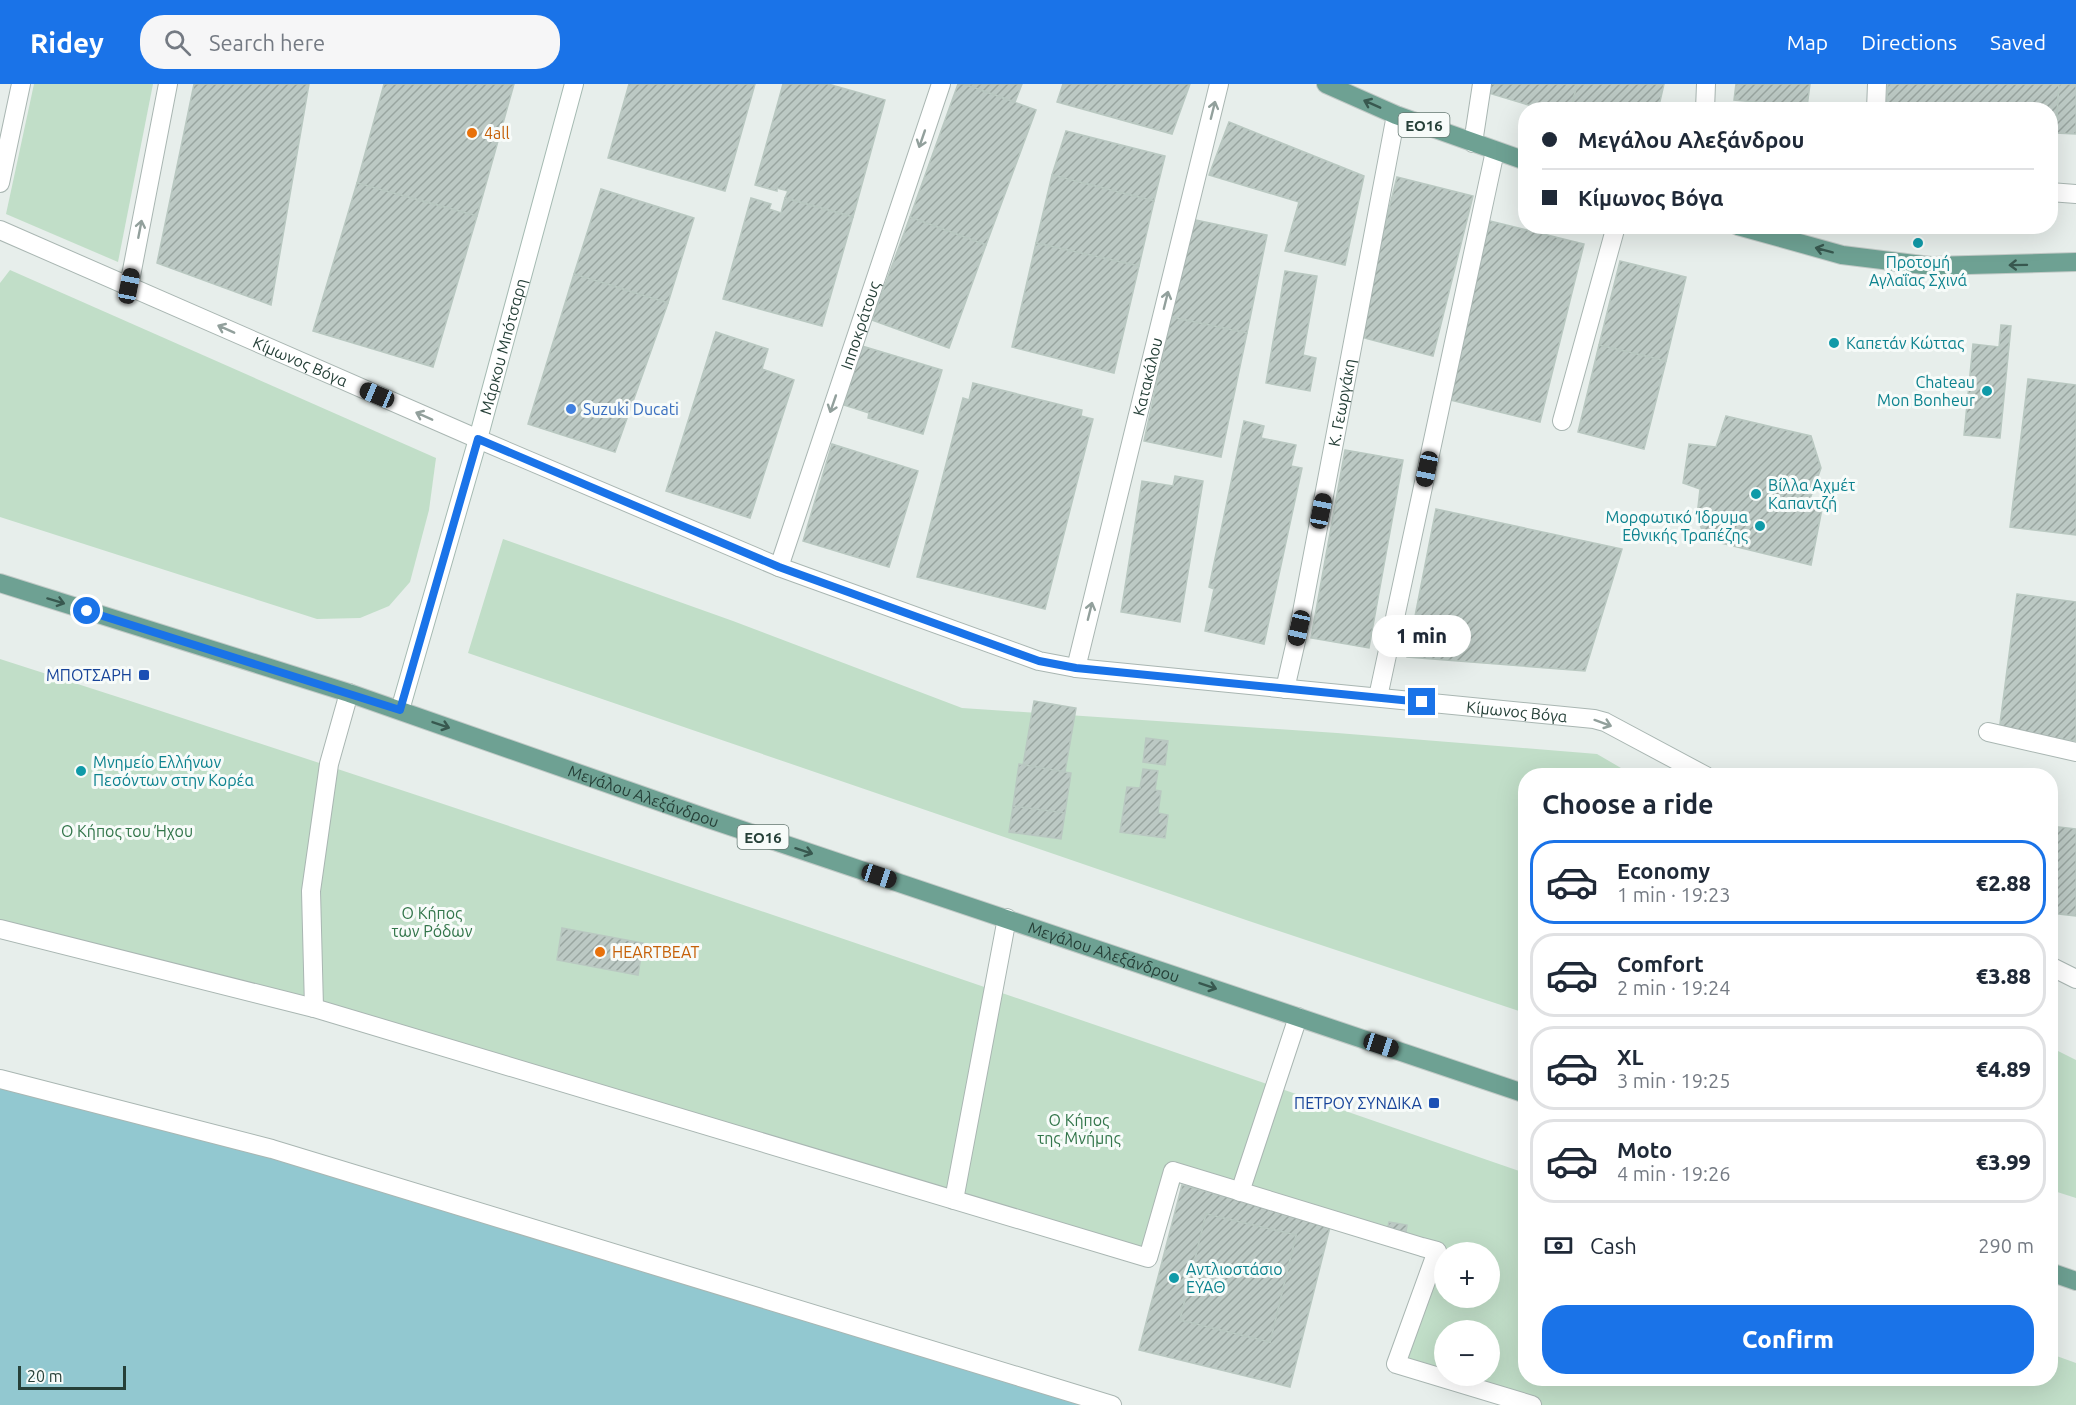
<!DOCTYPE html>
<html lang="en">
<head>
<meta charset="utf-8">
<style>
  body { margin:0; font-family:Ubuntu,sans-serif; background:#f6f6f7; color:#1f2937; height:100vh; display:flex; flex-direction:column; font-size:22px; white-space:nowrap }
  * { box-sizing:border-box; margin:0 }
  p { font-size:20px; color:#747a83 }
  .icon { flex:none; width:33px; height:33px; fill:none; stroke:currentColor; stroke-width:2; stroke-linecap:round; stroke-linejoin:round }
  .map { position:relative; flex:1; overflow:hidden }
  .panel { position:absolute; left:1518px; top:684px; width:540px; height:618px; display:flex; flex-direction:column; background:#fff; border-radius:24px; box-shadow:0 6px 24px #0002 }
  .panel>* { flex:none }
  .guide { position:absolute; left:1518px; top:18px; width:540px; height:132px; border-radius:24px; box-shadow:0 6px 24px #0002; display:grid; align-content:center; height:132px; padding:0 24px; background:#fff }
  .tools { position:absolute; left:1434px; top:1158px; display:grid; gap:12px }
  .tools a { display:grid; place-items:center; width:66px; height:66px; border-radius:50%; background:#fff; box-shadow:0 6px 24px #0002; font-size:30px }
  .scale { position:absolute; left:18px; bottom:15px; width:108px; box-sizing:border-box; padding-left:6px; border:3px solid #264038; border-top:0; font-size:16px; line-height:21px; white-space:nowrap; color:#264038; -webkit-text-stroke:4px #f7fbf9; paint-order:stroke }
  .end { position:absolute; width:27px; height:27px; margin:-14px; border:8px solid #1a73e8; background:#fff; box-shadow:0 0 0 3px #fff }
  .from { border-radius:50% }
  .bubble { position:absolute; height:42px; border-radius:21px; background:#fff; box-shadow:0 6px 24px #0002; font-size:20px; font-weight:800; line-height:42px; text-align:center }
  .car { position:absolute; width:18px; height:36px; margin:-18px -9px; border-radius:8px; box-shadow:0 0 4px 2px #0007; background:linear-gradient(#222 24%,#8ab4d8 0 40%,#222 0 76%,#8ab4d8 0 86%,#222 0) }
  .guide b { display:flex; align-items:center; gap:21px; height:57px; font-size:22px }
  .guide b+b { border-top:2px solid #e0e1e3 }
  .guide i { width:15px; height:15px; background:#1f2937 }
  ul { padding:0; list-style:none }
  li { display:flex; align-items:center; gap:18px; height:84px; margin:0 12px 9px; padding:0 12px; border:3px solid #e0e1e3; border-radius:24px }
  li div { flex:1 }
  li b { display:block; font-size:22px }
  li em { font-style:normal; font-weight:800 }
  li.on { border-color:#1a73e8 }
  li>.icon { width:54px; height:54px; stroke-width:1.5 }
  h2 { padding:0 24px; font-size:27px; line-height:72px }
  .pay { display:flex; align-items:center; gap:15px; height:66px; padding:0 24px; font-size:22px }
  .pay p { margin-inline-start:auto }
  .action { display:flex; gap:12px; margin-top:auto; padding:12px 24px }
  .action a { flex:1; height:69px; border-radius:24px; background:#1a73e8; color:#fff; font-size:24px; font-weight:800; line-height:69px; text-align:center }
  header { display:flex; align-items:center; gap:36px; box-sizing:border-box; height:84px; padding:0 30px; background:#1a73e8; color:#fff }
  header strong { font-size:28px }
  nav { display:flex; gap:33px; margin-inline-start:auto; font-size:21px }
  .search { width:420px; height:54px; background:#f6f6f7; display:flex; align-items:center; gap:15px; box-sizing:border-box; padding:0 21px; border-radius:24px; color:#747a83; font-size:22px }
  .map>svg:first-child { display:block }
  .park { fill:#c1dec8; fill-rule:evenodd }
  .water { fill:#92c8d0 }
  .building { fill:url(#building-hatch); stroke:#b9c8c1; stroke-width:1.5; fill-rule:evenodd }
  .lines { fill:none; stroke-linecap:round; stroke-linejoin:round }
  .lane-casing { stroke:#a9b6b2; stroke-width:20 }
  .street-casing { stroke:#a9b6b2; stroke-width:20 }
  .secondary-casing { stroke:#a5bab2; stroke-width:20 }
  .primary-casing { stroke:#c2cac7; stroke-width:20 }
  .lane { stroke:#fff; stroke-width:18 }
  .street { stroke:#fff; stroke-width:18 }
  .secondary { stroke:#fff; stroke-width:18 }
  .primary { stroke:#6ea193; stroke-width:18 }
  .oneway { stroke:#38584f }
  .oneway2 { stroke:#92a09c }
  .route { stroke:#1a73e8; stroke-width:8 }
  .food-dot { fill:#e8710a; stroke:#f7fbf9; stroke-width:2 }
  .culture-dot { fill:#0f9aa8; stroke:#f7fbf9; stroke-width:2 }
  .shop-dot { fill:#3f7fe0; stroke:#f7fbf9; stroke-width:2 }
  .transit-dot { fill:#1a4fb4; stroke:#f7fbf9; stroke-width:2 }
  .labels { text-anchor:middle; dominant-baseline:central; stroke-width:6; stroke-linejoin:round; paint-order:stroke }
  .shield { fill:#f7fbf9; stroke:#657872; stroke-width:1.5 }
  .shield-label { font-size:15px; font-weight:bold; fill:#264038 }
  .food-label { font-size:16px; fill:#c56008; stroke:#f7fbf9; text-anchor:start }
  .culture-label { font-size:16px; fill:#0d838f; stroke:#f7fbf9; text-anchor:start }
  .street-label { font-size:16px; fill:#264038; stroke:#f7fbf9 }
  .shop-label { font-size:16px; fill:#366cbe; stroke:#f7fbf9; text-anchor:start }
  .transit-label { font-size:16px; fill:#164399; stroke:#f7fbf9; text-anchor:end }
  .park-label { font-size:16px; fill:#32754a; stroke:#f7fbf9 }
</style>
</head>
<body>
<header>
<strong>Ridey</strong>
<div class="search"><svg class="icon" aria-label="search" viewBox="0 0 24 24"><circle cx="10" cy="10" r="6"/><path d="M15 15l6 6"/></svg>Search here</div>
<nav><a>Map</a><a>Directions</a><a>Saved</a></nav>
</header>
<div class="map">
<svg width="2076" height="1321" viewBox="0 0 2076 1321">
  <defs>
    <pattern id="building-hatch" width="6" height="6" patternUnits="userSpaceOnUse" patternTransform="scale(1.5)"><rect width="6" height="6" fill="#bcc9c4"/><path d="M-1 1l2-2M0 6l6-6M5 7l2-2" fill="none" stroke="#99a5a0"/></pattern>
  </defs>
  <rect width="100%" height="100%" fill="#e7eeeb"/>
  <!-- park -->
  <g class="park">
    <path d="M34,0H153L118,178L6,130Z"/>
    <path d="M10,186L436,374L429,426L410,498L389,522L360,534L317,535L0,433V199Z"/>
    <path d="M503,455L733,537L962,624L1337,649L1597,670L1633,691L1526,692L1525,929L1246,836L468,569Z"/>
    <path d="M0,575C511,739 1018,914 1525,1089L1526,1294H2050L2051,1270L2076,1279V1321H1532L1396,1280L1437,1168L1184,1092L1152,1159L1146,1177L628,1017L0,845ZM1444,1168H1490V1214H1444ZM1444,1246H1490V1292H1444Z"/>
    <path d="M2050,963L2076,976V1114L2051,1106Z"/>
  </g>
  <!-- water -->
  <path class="water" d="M0,1002L271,1072L1094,1321H0Z"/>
  <!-- building -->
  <g class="building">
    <path d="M194,0H309L271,221L157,179Z"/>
    <path d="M384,0H514L477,132L357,99Z"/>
    <path d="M629,0H755L725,107L608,74Z"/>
    <path d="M783,0H828L885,16L853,133L785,114L788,107L777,104V107L755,101Z"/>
    <path d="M958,0H964L1036,26L986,161L910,133Z"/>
    <path d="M964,0H1022L1015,18Z"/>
    <path d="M1063,0H1190L1172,50L1057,18Z"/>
    <path d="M1483,0H1577L1571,26H1545L1482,7Z"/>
    <path d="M1577,0H1664L1658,26H1571Z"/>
    <path d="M1736,0H1810L1807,23L1734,16Z"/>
    <path d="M1888,0H2059L2054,77H2050V26H1886Z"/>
    <path d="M2059,0H2076V50L2056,49Z"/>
    <path d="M1229,38L1364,92L1345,181L1285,167L1299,118L1209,91Z"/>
    <path d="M1066,47L1165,72L1154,117L1052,91Z"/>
    <path d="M1052,91L1154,117L1139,182L1036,159Z"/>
    <path d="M1397,93L1473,112L1433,272L1357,252Z"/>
    <path d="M357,99L477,132L433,283L313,247Z"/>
    <path d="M601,105L694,134L668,219L574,190Z"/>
    <path d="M751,114L771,120L769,125L781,129L785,114L853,133L822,242L723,215Z"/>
    <path d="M910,133L986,161L949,264L872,236Z"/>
    <path d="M1191,135L1267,151L1247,249L1171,233Z"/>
    <path d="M1490,137L1584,160L1540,338L1446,315Z"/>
    <path d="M1036,159L1139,182L1114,289L1012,263Z"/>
    <path d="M1620,177L1686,193L1666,277L1599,261Z"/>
    <path d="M1285,187L1317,192L1303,271L1316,274L1310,307L1266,299Z"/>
    <path d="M574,190L668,219L615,368L528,340Z"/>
    <path d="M1171,233L1247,249L1221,373L1144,357Z"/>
    <path d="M2001,241L2011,242L2000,354L1964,351L1973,260L1999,263Z"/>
    <path d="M716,248L768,265L762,285L794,296L750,434L666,407Z"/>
    <path d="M1599,261L1666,277L1644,365L1578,348Z"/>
    <path d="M862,262L942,286L923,350L868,334L869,329L844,321Z"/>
    <path d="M2028,295L2076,301V451L2010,443Z"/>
    <path d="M973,299L1082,326L1081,332L1093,335L1045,525L917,493L963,314L969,316Z"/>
    <path d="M1726,332L1811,352L1821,384L1810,415L1822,425L1811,481L1705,455L1697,432L1700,405L1683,399L1689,360L1716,363Z"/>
    <path d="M1244,337L1264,342L1261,354L1296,361L1291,382L1302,384L1264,560L1205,547L1214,505L1209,503Z"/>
    <path d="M832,360L918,387L889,483L803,457Z"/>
    <path d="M1345,366L1403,376L1369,564L1311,554Z"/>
    <path d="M1175,392L1203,397L1180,538L1121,528L1142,397L1173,402Z"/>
    <path d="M1436,425L1622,465L1585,587L1407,573Z"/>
    <path d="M2017,510L2076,518V657L1999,647Z"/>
    <path d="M1034,617L1076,624L1065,688L1023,681Z"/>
    <path d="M1146,654L1168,657L1165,681L1143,678Z"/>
    <path d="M1019,680L1071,689L1065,729L1013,722Z"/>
    <path d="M1143,685L1158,687L1155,706L1161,707L1158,729L1168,731L1165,754L1120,748L1127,703L1140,704Z"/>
    <path d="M1013,722L1065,729L1061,755L1009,748Z"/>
    <path d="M2050,742L2076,745V832L2050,829Z"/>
    <path d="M562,844L643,859L638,891L557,876Z"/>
    <path d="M1182,1101L1331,1139L1290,1303L1139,1266ZM1206,1130L1296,1151L1270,1258L1180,1236Z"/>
    <path d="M1206,1130L1296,1151L1270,1258L1180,1236Z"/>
    <path d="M1389,1138L1407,1141L1405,1155L1386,1150Z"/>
  </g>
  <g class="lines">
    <!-- lane casing -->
    <g class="lane-casing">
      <g id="lane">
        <path d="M1473,59L1482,0"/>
        <path d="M2050,108L2076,110"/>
        <path d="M1562,337L1616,142"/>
        <path id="s1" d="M1285,605L1299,544L1396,31"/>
        <path d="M1378,613L1495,67"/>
      </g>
    </g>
    <!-- street casing -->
    <g class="street-casing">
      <g id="street">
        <path d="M1705,26L1706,0"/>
        <path d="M1876,26L1877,0"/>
        <path d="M0,99L21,0"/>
        <path id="s2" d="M0,146L478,355L779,483L1039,577L1076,584L1594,635L1605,638L1706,692"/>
        <path d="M129,202L168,0"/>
        <path id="s3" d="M779,483L941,0"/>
        <path id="s4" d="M1076,584L1219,0"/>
        <path d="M1988,648L2076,668"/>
        <path d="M0,845L314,924L1148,1174L1173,1087L1422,1163L1437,1167L1396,1280L1532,1321"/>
        <path d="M2050,882L2076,895"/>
        <path d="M314,924L311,807L329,680L349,609"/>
        <path d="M0,995L272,1065L1112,1321"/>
        <path d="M1240,1108L1298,933"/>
        <path d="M954,1116L1007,834"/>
      </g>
    </g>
    <!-- secondary casing -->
    <g class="secondary-casing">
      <g id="secondary">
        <path id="s5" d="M400,626L478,355L574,0"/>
      </g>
    </g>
    <!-- primary casing -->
    <g class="primary-casing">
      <g id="primary">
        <path d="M1326,0L1396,31L1526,77"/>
        <path d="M1738,142L1842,171L1931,182L2076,178"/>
        <path id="s6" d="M0,499L349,609L709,735L1526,1010"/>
        <path d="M2050,1188L2076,1197"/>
      </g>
    </g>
    <!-- lane -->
    <use href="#lane" class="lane"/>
    <!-- street -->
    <use href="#street" class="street"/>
    <!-- secondary -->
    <use href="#secondary" class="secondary"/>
    <!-- primary -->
    <use href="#primary" class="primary"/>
  </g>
  <!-- one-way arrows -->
  <defs><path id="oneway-shaft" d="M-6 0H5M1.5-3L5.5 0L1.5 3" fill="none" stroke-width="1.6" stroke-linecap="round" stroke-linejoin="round" transform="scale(1.5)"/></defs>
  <g class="oneway">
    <use href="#oneway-shaft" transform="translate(1372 20) rotate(-156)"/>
    <use href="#oneway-shaft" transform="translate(1824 166) rotate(-165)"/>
    <use href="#oneway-shaft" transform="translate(2018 181) rotate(179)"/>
    <use href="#oneway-shaft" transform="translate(56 517) rotate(17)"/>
    <use href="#oneway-shaft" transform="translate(441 641) rotate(19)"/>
    <use href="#oneway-shaft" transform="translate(804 767) rotate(18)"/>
    <use href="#oneway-shaft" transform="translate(1208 902) rotate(19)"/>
  </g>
  <g class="oneway2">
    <use href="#oneway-shaft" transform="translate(1213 26) rotate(-76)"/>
    <use href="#oneway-shaft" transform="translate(922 55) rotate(109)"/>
    <use href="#oneway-shaft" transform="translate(140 145) rotate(-79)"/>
    <use href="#oneway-shaft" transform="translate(1166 216) rotate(-76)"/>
    <use href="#oneway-shaft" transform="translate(226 245) rotate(-156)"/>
    <use href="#oneway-shaft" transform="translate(833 320) rotate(109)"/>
    <use href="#oneway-shaft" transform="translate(424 332) rotate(-156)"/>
    <use href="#oneway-shaft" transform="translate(1090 527) rotate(-76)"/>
    <use href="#oneway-shaft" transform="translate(1603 639) rotate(20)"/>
  </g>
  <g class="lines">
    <!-- route -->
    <path class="route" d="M87,527L400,626L478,355L779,483L1039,577L1076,584L1422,618"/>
  </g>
  <!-- markers -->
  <g class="food-dot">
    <circle cx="472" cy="49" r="6"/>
    <circle cx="600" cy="868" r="6"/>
  </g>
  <g class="culture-dot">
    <circle cx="1918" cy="159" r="6"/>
    <circle cx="1834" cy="259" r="6"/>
    <circle cx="1987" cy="307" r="6"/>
    <circle cx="1756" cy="410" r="6"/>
    <circle cx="1760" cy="442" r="6"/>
    <circle cx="81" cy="687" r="6"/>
    <circle cx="1174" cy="1194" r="6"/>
  </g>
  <circle class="shop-dot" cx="571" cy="325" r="6"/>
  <g class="transit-dot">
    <rect x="138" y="585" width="12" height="12" rx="3"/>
    <rect x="1428" y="1013" width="12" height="12" rx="3"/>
  </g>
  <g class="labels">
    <!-- shield labels -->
    <g class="shield">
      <rect x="1398.5" y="29" width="51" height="24" rx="4.5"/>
      <rect x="737.5" y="741" width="51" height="24" rx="4.5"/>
    </g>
    <g class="shield-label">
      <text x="1424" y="41">ΕΟ16</text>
      <text x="763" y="753">ΕΟ16</text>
    </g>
    <!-- food labels -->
    <g class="food-label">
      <text x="484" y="49">4all</text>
      <text x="612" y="868">HEARTBEAT</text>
    </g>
    <!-- culture labels -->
    <g class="culture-label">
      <text x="1918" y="178" text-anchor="middle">Προτομή<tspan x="1918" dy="18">Αγλαΐας Σχινά</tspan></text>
      <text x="1846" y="259">Καπετάν Κώττας</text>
      <text x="1975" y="298" text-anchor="end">Chateau<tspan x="1975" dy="18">Mon Bonheur</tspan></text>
      <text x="1768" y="401">Βίλλα Αχμέτ<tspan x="1768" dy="18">Καπαντζή</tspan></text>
      <text x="1748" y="433" text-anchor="end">Μορφωτικό Ίδρυμα<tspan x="1748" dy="18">Εθνικής Τραπέζης</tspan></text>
      <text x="93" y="678">Μνημείο Ελλήνων<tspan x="93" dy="18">Πεσόντων στην Κορέα</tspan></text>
      <text x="1186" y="1185">Αντλιοστάσιο<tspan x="1186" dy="18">ΕΥΑΘ</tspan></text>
    </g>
    <!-- street labels -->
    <g class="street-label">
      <text stroke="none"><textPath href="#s3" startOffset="255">Ιπποκράτους</textPath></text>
      <text stroke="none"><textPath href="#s5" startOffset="378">Μάρκου Μπότσαρη</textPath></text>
      <text stroke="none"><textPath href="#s2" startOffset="328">Κίμωνος Βόγα</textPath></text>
      <text stroke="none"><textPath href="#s4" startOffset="300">Κατακάλου</textPath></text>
      <text stroke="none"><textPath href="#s1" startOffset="292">Κ. Γεωργάκη</textPath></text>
      <text stroke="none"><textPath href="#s2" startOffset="1606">Κίμωνος Βόγα</textPath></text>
      <text stroke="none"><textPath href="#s6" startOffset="678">Μεγάλου Αλεξάνδρου</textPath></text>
      <text stroke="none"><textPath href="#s6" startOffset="1164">Μεγάλου Αλεξάνδρου</textPath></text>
    </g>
    <!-- shop labels -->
    <g class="shop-label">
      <text x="583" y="325">Suzuki Ducati</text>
    </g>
    <!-- transit labels -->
    <g class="transit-label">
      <text x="132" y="591">ΜΠΟΤΣΑΡΗ</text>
      <text x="1422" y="1019">ΠΕΤΡΟΥ ΣΥΝΔΙΚΑ</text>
    </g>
    <!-- park labels -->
    <g class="park-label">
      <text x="127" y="747">Ο Κήπος του Ήχου</text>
      <text x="432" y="829">Ο Κήπος<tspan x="432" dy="18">των Ρόδων</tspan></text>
      <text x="1079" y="1036">Ο Κήπος<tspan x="1079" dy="18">της Μνήμης</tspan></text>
    </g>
  </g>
</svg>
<div class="tools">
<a>+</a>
<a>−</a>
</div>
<div class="scale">20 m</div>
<i class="end from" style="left:87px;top:527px"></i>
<i class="end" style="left:1422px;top:618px"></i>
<div class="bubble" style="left:1372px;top:531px;width:99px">1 min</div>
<i class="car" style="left:129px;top:202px;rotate:11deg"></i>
<i class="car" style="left:377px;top:311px;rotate:293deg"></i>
<i class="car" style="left:1427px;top:385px;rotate:192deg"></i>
<i class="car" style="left:1321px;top:427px;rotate:11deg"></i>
<i class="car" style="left:1299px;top:544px;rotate:193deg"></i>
<i class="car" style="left:879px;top:792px;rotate:108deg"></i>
<i class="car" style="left:1381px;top:961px;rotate:108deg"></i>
<div class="guide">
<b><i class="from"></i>Μεγάλου Αλεξάνδρου</b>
<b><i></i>Κίμωνος Βόγα</b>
</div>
<section class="panel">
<h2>Choose a ride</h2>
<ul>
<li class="on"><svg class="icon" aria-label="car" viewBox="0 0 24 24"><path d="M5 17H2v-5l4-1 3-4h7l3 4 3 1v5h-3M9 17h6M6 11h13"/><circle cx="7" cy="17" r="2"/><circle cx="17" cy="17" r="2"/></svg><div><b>Economy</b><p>1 min · 19:23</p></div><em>€2.88</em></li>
<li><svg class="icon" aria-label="car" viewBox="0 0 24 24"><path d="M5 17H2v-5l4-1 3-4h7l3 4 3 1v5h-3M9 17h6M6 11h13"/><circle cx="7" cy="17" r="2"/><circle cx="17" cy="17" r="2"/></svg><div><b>Comfort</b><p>2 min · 19:24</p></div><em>€3.88</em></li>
<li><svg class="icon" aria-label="car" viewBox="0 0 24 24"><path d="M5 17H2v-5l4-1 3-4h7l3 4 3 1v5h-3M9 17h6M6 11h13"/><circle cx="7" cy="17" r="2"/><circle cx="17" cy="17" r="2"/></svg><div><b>XL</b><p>3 min · 19:25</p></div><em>€4.89</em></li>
<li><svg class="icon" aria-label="car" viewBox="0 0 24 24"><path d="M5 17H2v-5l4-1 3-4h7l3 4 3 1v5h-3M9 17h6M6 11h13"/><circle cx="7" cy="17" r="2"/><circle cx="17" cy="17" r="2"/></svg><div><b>Moto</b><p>4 min · 19:26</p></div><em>€3.99</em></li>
</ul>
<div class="pay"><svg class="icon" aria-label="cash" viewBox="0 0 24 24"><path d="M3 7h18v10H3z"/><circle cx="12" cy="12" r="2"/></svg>Cash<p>290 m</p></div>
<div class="action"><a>Confirm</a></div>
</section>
</div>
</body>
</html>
